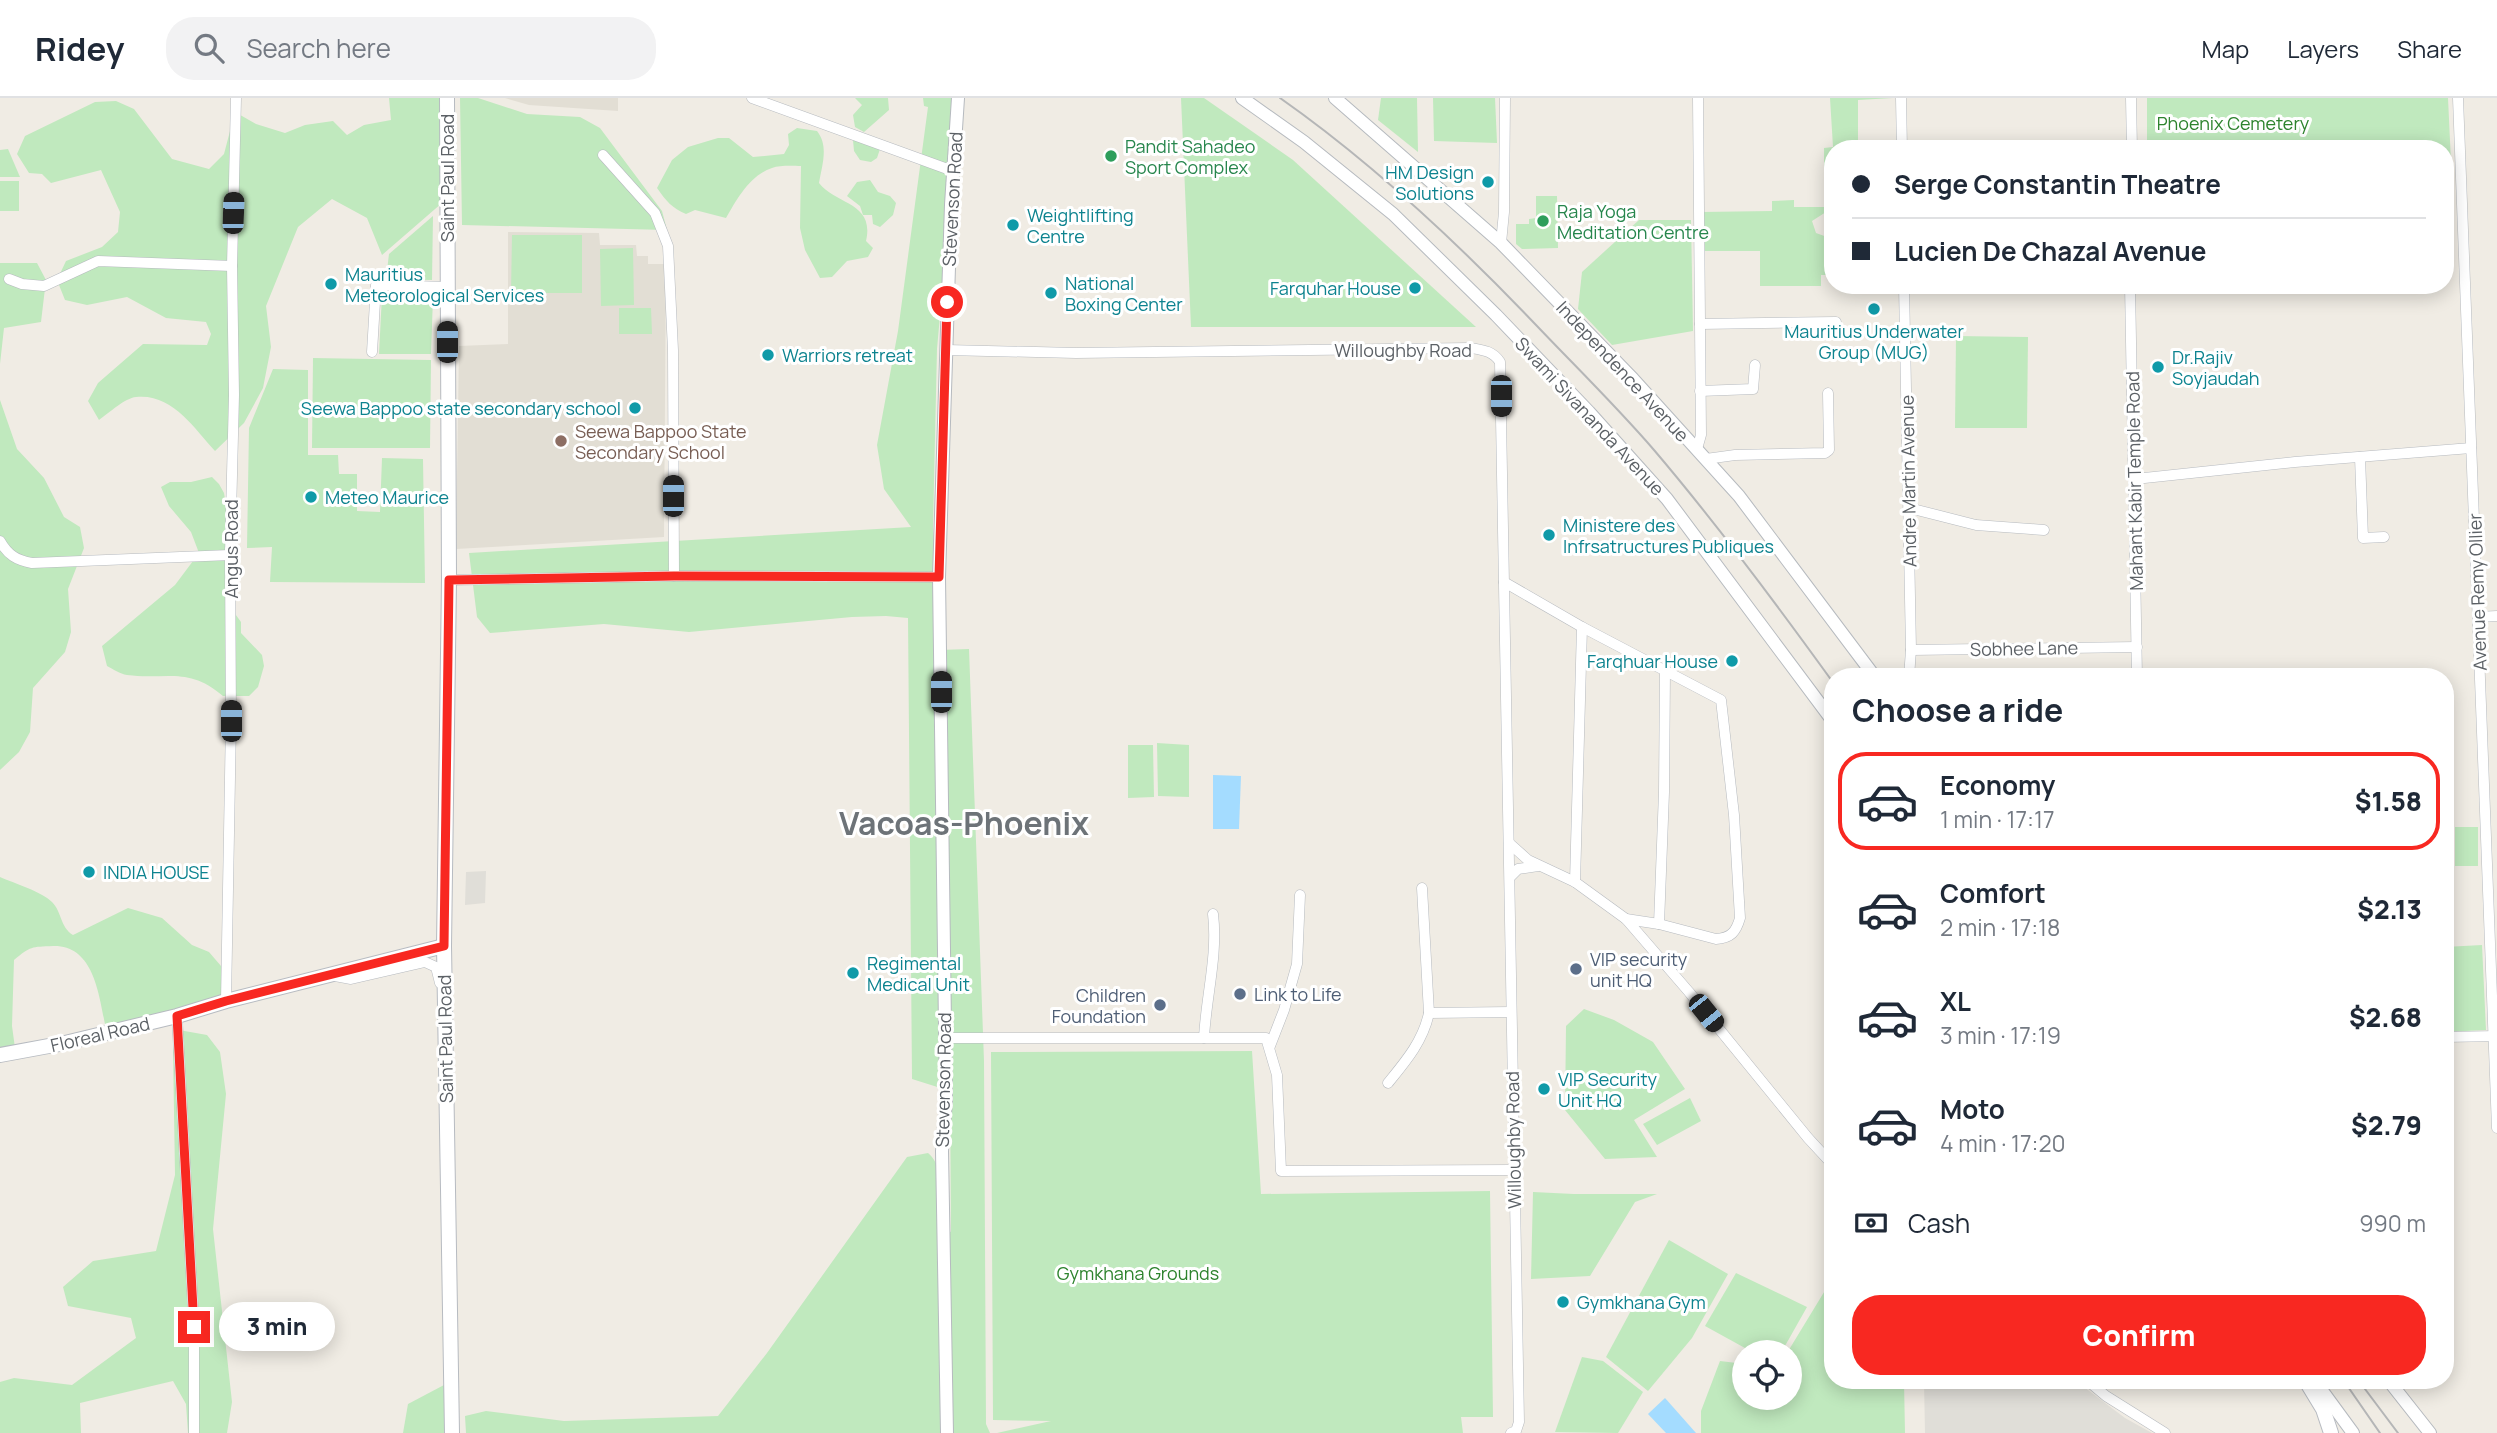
<!DOCTYPE html>
<html lang="en">
<head>
<meta charset="utf-8">
<style>
  body { margin:0; font-family:Manrope,sans-serif; background:#f2f2f3; color:#1f2937; height:100vh; display:flex; flex-direction:column; font-size:26px; white-space:nowrap }
  * { box-sizing:border-box; margin:0 }
  p { font-size:23px; color:#747a83 }
  .icon { flex:none; width:38px; height:38px; fill:none; stroke:currentColor; stroke-width:2; stroke-linecap:round; stroke-linejoin:round }
  .map { position:relative; flex:1; overflow:hidden }
  .details { position:absolute; left:1824px; top:570px; width:630px; height:721px; display:flex; flex-direction:column; background:#fff; border-radius:28px; box-shadow:0 4px 18px #0003 }
  .details>* { flex:none }
  .hud { position:absolute; left:1824px; top:42px; width:630px; height:154px; border-radius:28px; box-shadow:0 4px 18px #0003; display:grid; align-content:center; height:154px; padding:0 28px; background:#fff }
  .controls { position:absolute; left:1732px; top:1242px; display:grid; gap:14px }
  .controls a { display:grid; place-items:center; width:70px; height:70px; border-radius:50%; background:#fff; box-shadow:0 4px 18px #0003; font-size:35px }
  .end { position:absolute; width:32px; height:32px; margin:-16px; border:9px solid #f82821; background:#fff; box-shadow:0 0 0 4px #fff }
  .from { border-radius:50% }
  .bubble { position:absolute; height:49px; border-radius:24px; background:#fff; box-shadow:0 4px 18px #0003; font-size:23px; font-weight:800; line-height:49px; text-align:center }
  .car { position:absolute; width:21px; height:42px; margin:-21px -10px; border-radius:9px; box-shadow:0 0 5px 2px #0007; background:linear-gradient(#222 24%,#8ab4d8 0 40%,#222 0 76%,#8ab4d8 0 86%,#222 0) }
  .hud b { display:flex; align-items:center; gap:24px; height:66px; font-size:26px }
  .hud b+b { border-top:2px solid #e0e1e3 }
  .hud i { width:18px; height:18px; background:#1f2937 }
  ul { padding:0; list-style:none }
  li { display:flex; align-items:center; gap:21px; height:98px; margin:0 14px 10px; padding:0 14px; border:4px solid transparent; border-radius:28px }
  li div { flex:1 }
  li b { display:block; font-size:26px }
  li em { font-style:normal; font-weight:800 }
  li.on { border-color:#f82821 }
  li>.icon { width:63px; height:63px; stroke-width:1.5 }
  h2 { padding:0 28px; font-size:32px; line-height:84px }
  .pay { display:flex; align-items:center; gap:18px; height:77px; padding:0 28px; font-size:26px }
  .pay p { margin-inline-start:auto }
  .primary-button { display:flex; gap:14px; margin-top:auto; padding:14px 28px }
  .primary-button a { flex:1; height:80px; border-radius:28px; background:#f82821; color:#fff; font-size:28px; font-weight:800; line-height:80px; text-align:center }
  header { display:flex; align-items:center; gap:42px; box-sizing:border-box; height:98px; padding:0 35px; background:#fff; border-bottom:2px solid #e0e1e3 }
  header strong { font-size:33px }
  nav { display:flex; gap:38px; margin-inline-start:auto; font-size:24px }
  .search { width:490px; height:63px; background:#f2f2f3; display:flex; align-items:center; gap:18px; box-sizing:border-box; padding:0 24px; border-radius:28px; color:#747a83; font-size:26px }
  .map>svg:first-child { display:block }
  .industrial { fill:#e0ded8 }
  .education { fill:#e2ded4 }
  .green { fill:#c0e9be }
  .water { fill:#a4dcff }
  .lines { fill:none; stroke-linecap:round; stroke-linejoin:round }
  .minor-casing { stroke:#b6babf; stroke-width:11 }
  .tertiary-casing { stroke:#b6babf; stroke-width:14 }
  .secondary-casing { stroke:#b7bbc1; stroke-width:16 }
  .minor { stroke:#fff; stroke-width:10 }
  .tertiary { stroke:#fff; stroke-width:12 }
  .secondary { stroke:#fff; stroke-width:14 }
  .tram { stroke:#b5b6b7; stroke-width:2 }
  .route { stroke:#f82821; stroke-width:9 }
  .leisure-dot { fill:#2e9e5b; stroke:#fff; stroke-width:2.5 }
  .culture-dot { fill:#0f9aa8; stroke:#fff; stroke-width:2.5 }
  .education-dot { fill:#8d6e63; stroke:#fff; stroke-width:2.5 }
  .service-dot { fill:#5c6f8a; stroke:#fff; stroke-width:2.5 }
  .labels { text-anchor:middle; dominant-baseline:central; stroke-width:6; stroke-linejoin:round; paint-order:stroke }
  .park-label { font-size:18px; fill:#2d832d; stroke:#fff }
  .leisure-label { font-size:18px; fill:#27864d; stroke:#fff; text-anchor:start }
  .culture-label { font-size:18px; fill:#0d838f; stroke:#fff; text-anchor:start }
  .street-label { font-size:18px; fill:#5c6166; stroke:#fff }
  .education-label { font-size:18px; fill:#785e54; stroke:#fff; text-anchor:start }
  .service-label { font-size:18px; fill:#4e5e75; stroke:#fff; text-anchor:start }
  .town-label { font-size:32px; font-weight:bold; fill:#6d7378; stroke:#fff }
</style>
</head>
<body>
<header>
<strong>Ridey</strong>
<div class="search"><svg class="icon" aria-label="search" viewBox="0 0 24 24"><circle cx="10" cy="10" r="6"/><path d="M15 15l6 6"/></svg>Search here</div>
<nav><a>Map</a><a>Layers</a><a>Share</a></nav>
</header>
<div class="map">
<svg width="2497" height="1335" viewBox="0 0 2497 1335">
  <rect width="100%" height="100%" fill="#f0ece4"/>
  <!-- industrial -->
  <g class="industrial">
    <path d="M486,773L485,805L465,807L466,774Z"/>
    <path d="M1924,1283H2076L2125,1320L2152,1335H1925Z"/>
  </g>
  <!-- education -->
  <g class="education">
    <path d="M505,0H618V13L529,7Z"/>
    <path d="M508,134L599,135L600,147H636L637,158H648V166H666L664,439L456,451L459,248L508,246Z"/>
  </g>
  <!-- green -->
  <g class="green">
    <path d="M389,0H440L442,105L382,157L367,120L332,101L298,129L266,208L271,249L263,290L244,325L215,353C194,330 172,295 136,299C125,300 109,315 99,322L88,303L98,285L143,246L207,247L211,236L206,224L166,220L127,199L87,207L65,202L57,182L66,163L102,149L118,134L120,114L101,72L51,85L42,76L29,75L17,56L25,38L95,4L116,3L134,11L172,61L209,71L224,56L235,14L256,26L285,35L305,27L333,23L347,37L364,27L391,22Z"/>
    <path d="M460,0H478L527,16L580,19L600,30L662,113L667,132L462,127Z"/>
    <path d="M855,0H888L889,12L864,34L855,29L853,17L862,7Z"/>
    <path d="M923,0H955L953,73L937,251L933,430L941,542L939,552L969,551L984,963L986,1326L990,1335H466L465,1318L486,1313L564,1323L718,1318L767,1255L907,1059L928,1055C947,1071 941,1106 942,1130L951,1134L950,993L912,981L908,520L886,518L852,519L689,534L604,526L490,535L477,519L469,455L911,429L884,391L877,347L898,233L928,9L924,8Z"/>
    <path d="M1181,0H1204L1293,62L1476,229H1191Z"/>
    <path d="M1381,0H1417L1418,54L1378,22Z"/>
    <path d="M1433,0H1495L1497,45L1434,43Z"/>
    <path d="M1830,0H1893L1858,2V51H1832V82L1824,83V50L1833,49Z"/>
    <path d="M2147,0H2448L2453,107H2445V51H2147Z"/>
    <path d="M797,30L817,33C829,48 822,67 819,85C836,107 875,104 866,143L873,150L868,159L847,163L832,179L820,180L805,152L800,130L801,68C793,68 780,67 772,70C750,77 737,101 726,120L695,112L686,116C672,110 666,103 657,90L672,62L688,49L718,40H729L753,59L784,56L789,47L788,36Z"/>
    <path d="M853,42L880,51L877,60L871,64L860,62L854,53Z"/>
    <path d="M8,51L20,79H0V52Z"/>
    <path d="M870,82L878,94L890,98L896,105L893,117L880,129L873,126L872,117H863L860,108L847,98L857,84Z"/>
    <rect x="0" y="83" width="19" height="30"/>
    <path d="M1536,98H1557L1558,150L1522,151L1516,146V126H1529V121L1536,120Z"/>
    <path d="M1794,102V109H1826V114L1812,123L1816,135L1827,139V177H1821V188H1760V153H1701V114L1772,113V103Z"/>
    <path d="M433,118L432,182L386,181L389,156Z"/>
    <path d="M1639,122H1691L1693,233L1612,247L1578,211L1582,174Z"/>
    <path d="M512,137H582V195H511Z"/>
    <path d="M633,150L634,207L601,208L600,151Z"/>
    <path d="M0,165H37L46,182L41,224L4,230L0,266Z"/>
    <path d="M382,197L433,199L431,256H379Z"/>
    <path d="M619,210H651L652,236H619Z"/>
    <path d="M1956,238L2028,239L2027,330H1955Z"/>
    <path d="M313,260L431,262L430,350H312Z"/>
    <path d="M273,271L308,272V357H338L339,376H357V413L380,414L382,360L423,361L425,485L270,484L272,449L247,450L249,330Z"/>
    <path d="M0,302L17,351L44,380L64,419L80,429L84,450L68,491L71,534L65,554L33,590L30,634L19,654L0,672Z"/>
    <path d="M212,379L219,386L224,395L229,426L228,506L241,524V535L262,557L264,568L258,589L249,598H223C189,568 165,582 127,577C120,576 113,571 107,568L102,548L175,487L199,455L191,434L169,408L161,389L170,384H191Z"/>
    <path d="M1157,645L1189,647V699L1158,698Z"/>
    <path d="M1128,647H1153L1154,699L1128,700Z"/>
    <rect x="2455" y="729" width="23" height="39"/>
    <path d="M0,779C14,785 42,794 52,804C62,814 60,829 73,837L128,810L162,820L192,847L209,854L227,875L223,897L177,918L106,931C99,899 95,847 53,848C31,849 31,848 14,862L12,928L15,950L0,952Z"/>
    <path d="M2482,847L2486,932L2445,934V849Z"/>
    <path d="M1584,911L1614,922L1653,944L1685,991L1634,1022L1657,1059L1605,1061L1565,1012L1566,928Z"/>
    <path d="M179,932L207,937L220,954L226,996L213,1131L232,1304L227,1335H188L186,1306L173,1283L80,1305L81,1335H0V1284L14,1280L72,1287L136,1240L131,1220L68,1208L63,1189L93,1163L156,1153L175,1077L173,951Z"/>
    <path d="M1252,953L1261,1096L1490,1093L1493,1319H1461L1463,1335H997L1051,1323L993,1322L991,954Z"/>
    <path d="M1690,1000L1701,1023L1657,1047L1643,1026Z"/>
    <path d="M1533,1094L1574,1096H1657L1635,1104L1590,1178L1531,1181Z"/>
    <path d="M1669,1142L1728,1176L1692,1240L1648,1293L1606,1259Z"/>
    <path d="M1736,1175L1807,1209L1781,1255H1754L1705,1228Z"/>
    <path d="M1832,1181V1283H1904L1905,1335H1701V1313L1720,1263L1745,1266V1300H1790V1255H1787Z"/>
    <path d="M1582,1259L1603,1263L1643,1294L1618,1335L1555,1334Z"/>
    <path d="M444,1287V1335H403L408,1306Z"/>
  </g>
  <!-- water -->
  <g class="water">
    <path d="M1213,677L1241,678L1239,731H1213Z"/>
    <path d="M1665,1300L1696,1335H1666L1648,1316Z"/>
  </g>
  <g class="lines">
    <!-- minor casing -->
    <g class="minor-casing">
      <g id="minor">
        <path d="M752,0L953,73"/>
        <path d="M1901,0L1902,51"/>
        <path d="M2131,0L2132,51"/>
        <path d="M2458,0L2497,1030"/>
        <path d="M603,57L655,115L668,148L673,252L674,478"/>
        <path d="M1501,145L1504,114L1505,0"/>
        <path d="M9,181L22,186L44,188L98,163L232,168"/>
        <path d="M1904,187L1911,552L1909,579"/>
        <path d="M2130,187L2137,579"/>
        <path d="M1700,226L1836,224"/>
        <path d="M946,252L1076,255L1471,250C1483,252 1493,253 1500,264L1519,1324L1516,1333L1511,1335"/>
        <path d="M372,254L376,187L447,189"/>
        <path d="M1700,293L1753,291L1755,267"/>
        <path d="M1697,351L1701,337L1698,0"/>
        <path d="M2360,359L2363,440L2384,439"/>
        <path d="M1706,361L1735,357L1825,355L1829,352L1828,295"/>
        <path d="M2135,381L2295,364L2471,350"/>
        <path d="M1909,410L1976,427L2044,432"/>
        <path d="M0,443C8,457 16,462 32,465L230,457"/>
        <path d="M449,482L674,478L939,479"/>
        <path d="M1504,484L1582,529L1721,602L1734,717L1740,820C1736,834 1731,840 1716,841L1659,826L1626,821"/>
        <path d="M2478,519L2497,518"/>
        <path d="M1911,552L2137,549"/>
        <path d="M1509,745L1528,762L1575,784L1626,821L1689,894L1808,1040L1832,1066"/>
        <path d="M1511,778L1518,771L1538,768"/>
        <path d="M1575,784L1582,529"/>
        <path d="M1659,826L1664,694L1665,573"/>
        <path d="M335,878L351,881L425,864L436,869L440,885"/>
        <path d="M226,903L231,623L230,457L234,297L232,168L236,0"/>
        <path d="M1429,915L1511,914"/>
        <path d="M177,918L194,1229V1335"/>
        <path d="M2445,939L2497,938"/>
        <path d="M945,940H1266L1277,977L1281,1073L1513,1072"/>
        <path d="M1204,940C1206,899 1218,857 1213,816"/>
        <path d="M1270,948L1284,912L1297,866L1300,797"/>
        <path d="M1388,985C1406,963 1423,943 1429,915L1422,790"/>
        <path d="M2088,1283L2106,1298L2165,1335"/>
      </g>
    </g>
    <!-- tertiary casing -->
    <g class="tertiary-casing">
      <g id="tertiary">
        <path d="M1242,0L1304,44L1393,116L1496,217L1589,314L1667,401L1832,622"/>
        <path d="M1335,0L1501,145L1633,281L1739,398L1875,579"/>
        <path d="M2315,1283L2353,1335"/>
        <path d="M2389,1283L2430,1335"/>
        <path d="M947,1335L942,1053L946,1003L939,479L951,107L958,0"/>
      </g>
    </g>
    <!-- secondary casing -->
    <g class="secondary-casing">
      <g id="secondary">
        <path d="M447,0L449,482L444,848L452,1335"/>
        <path d="M0,957L65,945L177,918L226,903L444,848"/>
        <path d="M2306,1283L2323,1311L2331,1335"/>
      </g>
    </g>
    <!-- minor -->
    <use href="#minor" class="minor"/>
    <!-- tertiary -->
    <use href="#tertiary" class="tertiary"/>
    <!-- secondary -->
    <use href="#secondary" class="secondary"/>
    <!-- tram -->
    <g class="tram">
      <path d="M1280,0C1374,66 1458,145 1537,228C1576,269 1617,309 1654,352C1717,426 1775,504 1832,583"/>
      <path d="M2344,1283L2380,1335"/>
      <path d="M2359,1283L2398,1335"/>
    </g>
  </g>
  <g class="lines">
    <!-- route -->
    <path class="route" d="M194,1229L177,918L226,903L444,848L449,482L674,478L939,479L947,204"/>
  </g>
  <!-- markers -->
  <g class="leisure-dot">
    <circle cx="1111" cy="58" r="7"/>
    <circle cx="1543" cy="123" r="7"/>
  </g>
  <g class="culture-dot">
    <circle cx="1488" cy="84" r="7"/>
    <circle cx="1013" cy="127" r="7"/>
    <circle cx="331" cy="186" r="7"/>
    <circle cx="1415" cy="190" r="7"/>
    <circle cx="1051" cy="195" r="7"/>
    <circle cx="1874" cy="211" r="7"/>
    <circle cx="768" cy="257" r="7"/>
    <circle cx="2158" cy="269" r="7"/>
    <circle cx="635" cy="310" r="7"/>
    <circle cx="311" cy="399" r="7"/>
    <circle cx="1549" cy="437" r="7"/>
    <circle cx="1732" cy="563" r="7"/>
    <circle cx="89" cy="774" r="7"/>
    <circle cx="853" cy="875" r="7"/>
    <circle cx="1544" cy="991" r="7"/>
    <circle cx="1563" cy="1204" r="7"/>
  </g>
  <circle class="education-dot" cx="561" cy="343" r="7"/>
  <g class="service-dot">
    <circle cx="1576" cy="871" r="7"/>
    <circle cx="1240" cy="896" r="7"/>
    <circle cx="1160" cy="907" r="7"/>
  </g>
  <g class="labels">
    <!-- park labels -->
    <g class="park-label">
      <text x="2233" y="25">Phoenix Cemetery</text>
      <text x="1138" y="1175">Gymkhana Grounds</text>
    </g>
    <!-- leisure labels -->
    <g class="leisure-label">
      <text x="1125" y="48">Pandit Sahadeo<tspan x="1125" dy="21">Sport Complex</tspan></text>
      <text x="1557" y="113">Raja Yoga<tspan x="1557" dy="21">Meditation Centre</tspan></text>
    </g>
    <!-- culture labels -->
    <g class="culture-label">
      <text x="1474" y="74" text-anchor="end">HM Design<tspan x="1474" dy="21">Solutions</tspan></text>
      <text x="1027" y="117">Weightlifting<tspan x="1027" dy="21">Centre</tspan></text>
      <text x="345" y="176">Mauritius<tspan x="345" dy="21">Meteorological Services</tspan></text>
      <text x="1065" y="185">National<tspan x="1065" dy="21">Boxing Center</tspan></text>
      <text x="1401" y="190" text-anchor="end">Farquhar House</text>
      <text x="1874" y="233" text-anchor="middle">Mauritius Underwater<tspan x="1874" dy="21">Group (MUG)</tspan></text>
      <text x="782" y="257">Warriors retreat</text>
      <text x="2172" y="259">Dr.Rajiv<tspan x="2172" dy="21">Soyjaudah</tspan></text>
      <text x="621" y="310" text-anchor="end">Seewa Bappoo state secondary school</text>
      <text x="325" y="399">Meteo Maurice</text>
      <text x="1563" y="427">Ministere des<tspan x="1563" dy="21">Infrsatructures Publiques</tspan></text>
      <text x="1718" y="563" text-anchor="end">Farqhuar House</text>
      <text x="103" y="774">INDIA HOUSE</text>
      <text x="867" y="865">Regimental<tspan x="867" dy="21">Medical Unit</tspan></text>
      <text x="1558" y="981">VIP Security<tspan x="1558" dy="21">Unit HQ</tspan></text>
      <text x="1577" y="1204">Gymkhana Gym</text>
    </g>
    <!-- street labels -->
    <g class="street-label">
      <text transform="translate(447 80) rotate(-90)">Saint Paul Road</text>
      <text transform="translate(952 101) rotate(-87)">Stevenson Road</text>
      <text x="1403" y="252">Willoughby Road</text>
      <text transform="translate(1623 273) rotate(47)">Independence Avenue</text>
      <text transform="translate(1590 318) rotate(47)">Swami Sivananda Avenue</text>
      <text transform="translate(1908 383) rotate(-91)">Andre Martin Avenue</text>
      <text transform="translate(2134 383) rotate(-91)">Mahant Kabir Temple Road</text>
      <text transform="translate(231 451) rotate(-90)">Angus Road</text>
      <text transform="translate(2477 494) rotate(-92)">Avenue Remy Ollier</text>
      <text transform="translate(2024 550) rotate(-1)">Sobhee Lane</text>
      <text transform="translate(100 936) rotate(-13)">Floreal Road</text>
      <text transform="translate(445 941) rotate(-91)">Saint Paul Road</text>
      <text transform="translate(943 982) rotate(-89)">Stevenson Road</text>
      <text transform="translate(1513 1042) rotate(-91)">Willoughby Road</text>
    </g>
    <!-- education labels -->
    <g class="education-label">
      <text x="575" y="333">Seewa Bappoo State<tspan x="575" dy="21">Secondary School</tspan></text>
    </g>
    <!-- service labels -->
    <g class="service-label">
      <text x="1590" y="861">VIP security<tspan x="1590" dy="21">unit HQ</tspan></text>
      <text x="1254" y="896">Link to Life</text>
      <text x="1146" y="897" text-anchor="end">Children<tspan x="1146" dy="21">Foundation</tspan></text>
    </g>
    <!-- town labels -->
    <g class="town-label">
      <text x="964" y="725">Vacoas-Phoenix</text>
    </g>
  </g>
</svg>
<div class="controls">
<a><svg class="icon" aria-label="locate" viewBox="0 0 24 24"><circle cx="12" cy="12" r="6"/><path d="M12 2v4M12 18v4M2 12h4M18 12h4"/></svg></a>
</div>
<i class="end from" style="left:947px;top:204px"></i>
<i class="end" style="left:194px;top:1229px"></i>
<div class="bubble" style="left:219px;top:1204px;width:116px">3 min</div>
<i class="car" style="left:233px;top:115px;rotate:2deg"></i>
<i class="car" style="left:447px;top:244px;rotate:0deg"></i>
<i class="car" style="left:1501px;top:298px;rotate:180deg"></i>
<i class="car" style="left:673px;top:398px;rotate:0deg"></i>
<i class="car" style="left:941px;top:594px;rotate:0deg"></i>
<i class="car" style="left:231px;top:623px;rotate:0deg"></i>
<i class="car" style="left:1706px;top:915px;rotate:141deg"></i>
<div class="hud">
<b><i class="from"></i>Serge Constantin Theatre</b>
<b><i></i>Lucien De Chazal Avenue</b>
</div>
<section class="details">
<h2>Choose a ride</h2>
<ul>
<li class="on"><svg class="icon" aria-label="car" viewBox="0 0 24 24"><path d="M5 17H2v-5l4-1 3-4h7l3 4 3 1v5h-3M9 17h6M6 11h13"/><circle cx="7" cy="17" r="2"/><circle cx="17" cy="17" r="2"/></svg><div><b>Economy</b><p>1 min · 17:17</p></div><em>$1.58</em></li>
<li><svg class="icon" aria-label="car" viewBox="0 0 24 24"><path d="M5 17H2v-5l4-1 3-4h7l3 4 3 1v5h-3M9 17h6M6 11h13"/><circle cx="7" cy="17" r="2"/><circle cx="17" cy="17" r="2"/></svg><div><b>Comfort</b><p>2 min · 17:18</p></div><em>$2.13</em></li>
<li><svg class="icon" aria-label="car" viewBox="0 0 24 24"><path d="M5 17H2v-5l4-1 3-4h7l3 4 3 1v5h-3M9 17h6M6 11h13"/><circle cx="7" cy="17" r="2"/><circle cx="17" cy="17" r="2"/></svg><div><b>XL</b><p>3 min · 17:19</p></div><em>$2.68</em></li>
<li><svg class="icon" aria-label="car" viewBox="0 0 24 24"><path d="M5 17H2v-5l4-1 3-4h7l3 4 3 1v5h-3M9 17h6M6 11h13"/><circle cx="7" cy="17" r="2"/><circle cx="17" cy="17" r="2"/></svg><div><b>Moto</b><p>4 min · 17:20</p></div><em>$2.79</em></li>
</ul>
<div class="pay"><svg class="icon" aria-label="cash" viewBox="0 0 24 24"><path d="M3 7h18v10H3z"/><circle cx="12" cy="12" r="2"/></svg>Cash<p>990 m</p></div>
<div class="primary-button"><a>Confirm</a></div>
</section>
</div>
</body>
</html>
